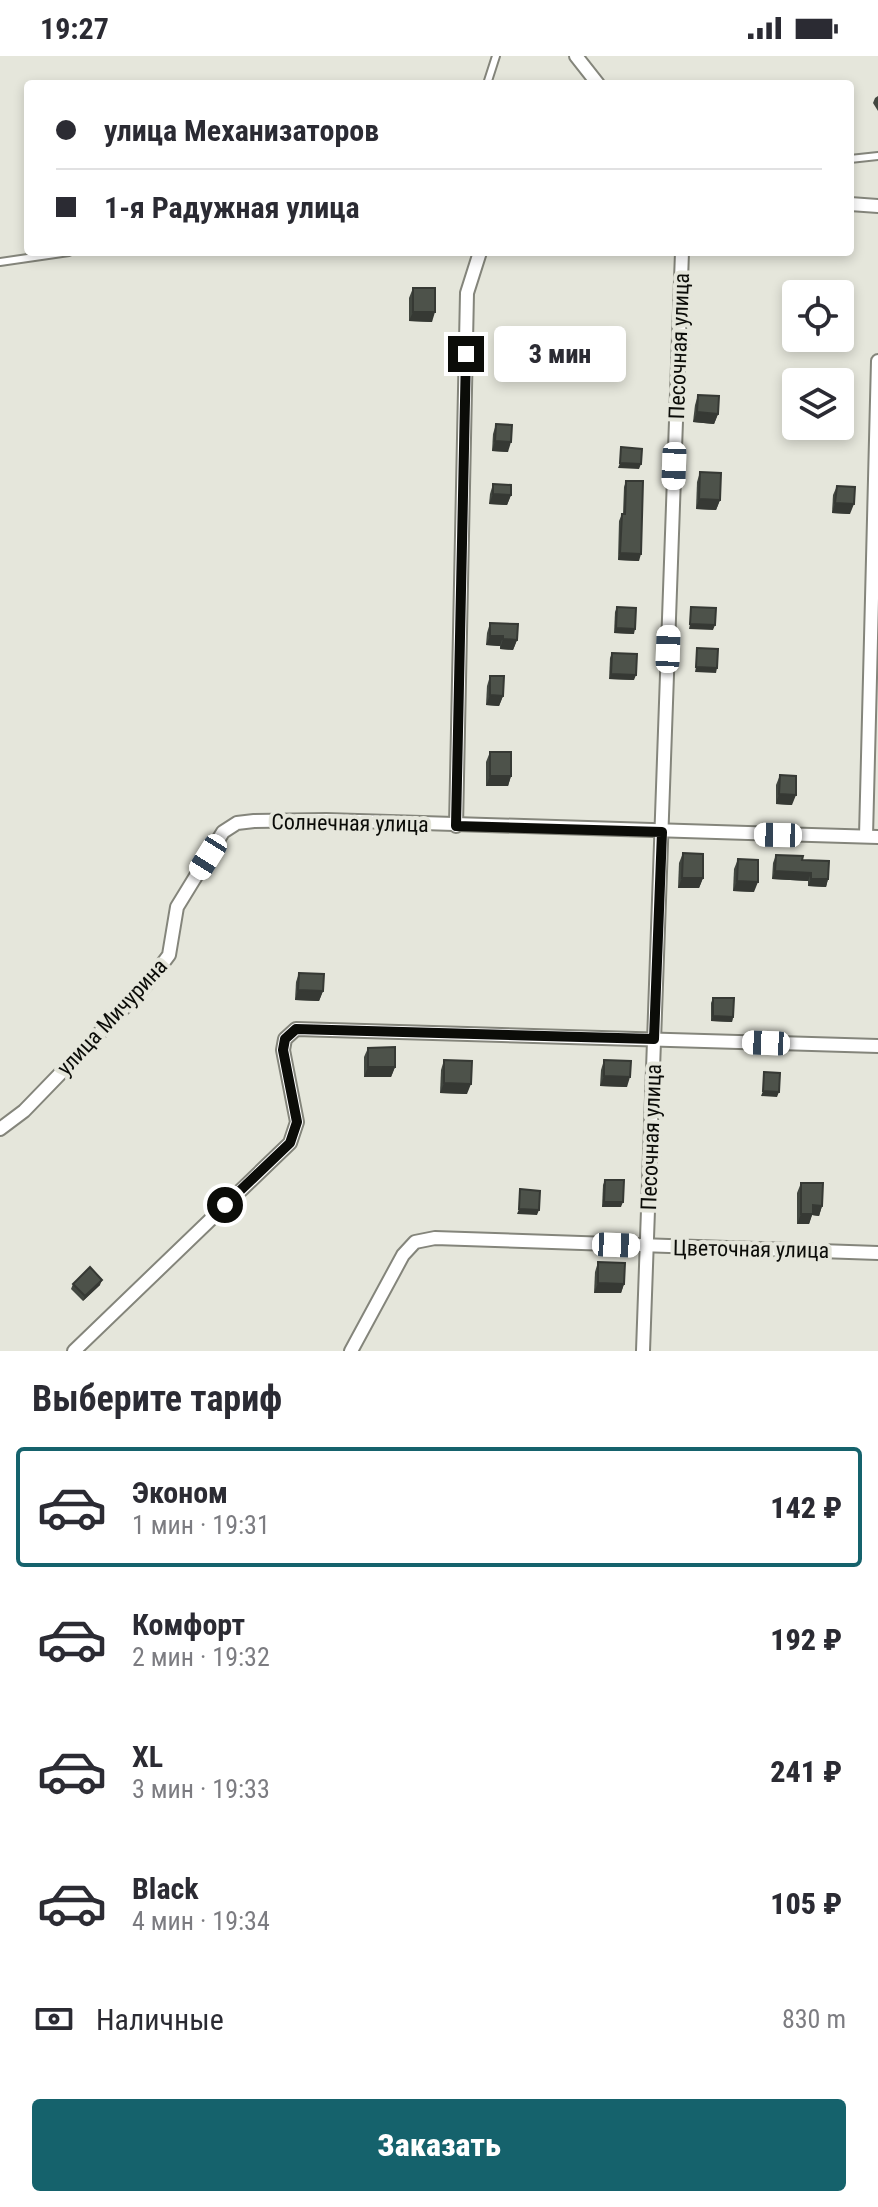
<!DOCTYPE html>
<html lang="ru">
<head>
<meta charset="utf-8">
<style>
  body { margin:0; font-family:"Roboto Condensed",sans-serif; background:#f7f7f7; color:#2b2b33; height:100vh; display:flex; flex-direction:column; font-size:30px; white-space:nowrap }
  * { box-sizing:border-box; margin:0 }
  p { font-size:26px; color:#7c7c81 }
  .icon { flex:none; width:44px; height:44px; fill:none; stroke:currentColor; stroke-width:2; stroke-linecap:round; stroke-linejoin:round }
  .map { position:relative; height:1295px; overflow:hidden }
  .sheet { display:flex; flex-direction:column; background:#fff; flex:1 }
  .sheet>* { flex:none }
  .banner { position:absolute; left:24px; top:24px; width:830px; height:176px; border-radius:8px; box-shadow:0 4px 12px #0003; display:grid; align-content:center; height:176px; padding:0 32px; background:#fff }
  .buttons { position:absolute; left:782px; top:224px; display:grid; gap:16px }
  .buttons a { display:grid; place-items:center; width:72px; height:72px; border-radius:8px; background:#fff; box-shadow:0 4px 12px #0003; font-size:40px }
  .end { position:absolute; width:36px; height:36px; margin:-18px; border:10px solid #0b0c08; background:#fff; box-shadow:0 0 0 4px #fff }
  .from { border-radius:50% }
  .bubble { position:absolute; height:56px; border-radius:8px; background:#fff; box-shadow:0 4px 12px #0003; font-size:26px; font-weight:800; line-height:56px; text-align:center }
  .car { position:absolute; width:24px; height:48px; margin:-24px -12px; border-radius:10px; box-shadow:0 0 6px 2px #0007; background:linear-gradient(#fff 24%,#345 0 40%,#fff 0 76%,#345 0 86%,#fff 0) }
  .banner b { display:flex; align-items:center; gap:28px; height:76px; font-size:30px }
  .banner b+b { border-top:2px solid #e1e1e2 }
  .banner i { width:20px; height:20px; background:#2b2b33 }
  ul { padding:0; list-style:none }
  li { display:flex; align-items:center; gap:24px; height:120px; margin:0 16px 12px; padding:0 16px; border:4px solid transparent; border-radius:8px }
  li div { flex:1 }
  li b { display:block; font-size:30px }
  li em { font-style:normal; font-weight:800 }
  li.selected { border-color:#15626c }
  li>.icon { width:72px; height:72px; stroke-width:1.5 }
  h2 { padding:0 32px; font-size:36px; line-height:96px }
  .pay { display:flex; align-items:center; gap:20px; height:88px; padding:0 32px; font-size:30px }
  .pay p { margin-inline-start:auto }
  .action { display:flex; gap:16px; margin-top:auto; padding:16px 32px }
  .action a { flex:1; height:92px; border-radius:8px; background:#15626c; color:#fff; font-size:32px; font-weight:800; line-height:92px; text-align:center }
  .status { display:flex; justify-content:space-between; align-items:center; height:56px; padding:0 40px; background:#fff; direction:ltr }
  .status svg { height:22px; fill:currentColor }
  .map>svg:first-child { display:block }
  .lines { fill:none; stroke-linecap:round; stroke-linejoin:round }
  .service-casing { stroke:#84857b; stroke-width:10 }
  .minor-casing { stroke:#84857b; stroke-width:16 }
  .service { stroke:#fff; stroke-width:6 }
  .minor { stroke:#fff; stroke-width:12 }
  .wall { fill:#424740 }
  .shaded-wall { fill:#363934 }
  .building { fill:#4d524a; stroke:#363934; stroke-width:2 }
  .route { stroke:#0b0c08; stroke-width:10 }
  .labels { text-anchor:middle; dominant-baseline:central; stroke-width:8; stroke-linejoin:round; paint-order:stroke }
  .street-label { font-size:22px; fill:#0b0c08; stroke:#e5e6db }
</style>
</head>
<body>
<div class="status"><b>19:27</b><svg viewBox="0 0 49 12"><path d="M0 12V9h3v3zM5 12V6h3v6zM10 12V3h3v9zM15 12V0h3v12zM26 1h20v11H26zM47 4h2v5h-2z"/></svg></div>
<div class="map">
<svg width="878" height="1295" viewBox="0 0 878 1295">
  <rect width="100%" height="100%" fill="#e5e6db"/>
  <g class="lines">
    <!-- service casing -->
    <g class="service-casing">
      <g id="service">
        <path d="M487,28L496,0"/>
        <path d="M850,103L878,100"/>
        <path d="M0,206L69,196"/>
      </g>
    </g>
    <!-- minor casing -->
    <g class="minor-casing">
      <g id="minor">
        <path d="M576,0L598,28"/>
        <path d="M850,148L878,150"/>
        <path d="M456,770L467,237L480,196"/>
        <path d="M866,780L878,305"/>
        <path d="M0,1073L24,1055L148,927L169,899L177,851L223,776L237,767L254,765L326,764L878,781"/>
        <path d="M74,1295L290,1087L297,1066L283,994L285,983L296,973L878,990"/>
        <path d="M351,1295L403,1199L415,1186L435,1182L878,1197"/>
        <path d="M643,1295L682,196"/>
      </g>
    </g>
    <!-- service -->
    <use href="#service" class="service"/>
    <!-- minor -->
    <use href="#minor" class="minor"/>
  </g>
  <!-- wall -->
  <g class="wall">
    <path d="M878,40V55L873,47L875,42Z"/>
    <path d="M413,232L432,266L409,265V242Z"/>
    <path d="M698,339L718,358L714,368L693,366L695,349Z"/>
    <path d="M496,368L508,396L492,395L493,378Z"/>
    <path d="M700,416L720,444L716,454L696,453L697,426Z"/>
    <path d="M626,425L639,505L618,504L619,465L622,458H623L624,431Z"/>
    <path d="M493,428L511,439L507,449L489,448L490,438Z"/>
    <path d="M837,430L850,458L832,457L833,439Z"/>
    <path d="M617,551L634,578L614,577L615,556Z"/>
    <path d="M490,567L517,584L513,594L500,593V590L486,589L487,577Z"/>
    <path d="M612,597L634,624L609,623L610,602Z"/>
    <path d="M490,620L503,640L499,650L486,649L487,630Z"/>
    <path d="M490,696L511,720L508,730H486V706Z"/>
    <path d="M780,719L792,749L776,748V729Z"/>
    <path d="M683,797L703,822L699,832H678L679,807Z"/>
    <path d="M776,799L802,804L828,823L826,831L808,830V825L772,823L773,807Z"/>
    <path d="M738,803L754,836L733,835L734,813Z"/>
    <path d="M299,917L323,935L319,945L295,944L296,926Z"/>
    <path d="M713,942L733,961L732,966L711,965V947Z"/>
    <path d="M368,992L395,1011L391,1021H364V1001Z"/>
    <path d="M444,1004L467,1038L440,1037L441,1014Z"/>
    <path d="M604,1004L627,1031L600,1030L601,1014Z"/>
    <path d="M605,1124L621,1151H602L603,1129Z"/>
    <path d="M801,1127L822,1150L819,1160L812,1159L809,1168H797V1137Z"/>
    <path d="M598,1206L624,1228L621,1237H594L595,1216Z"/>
    <path d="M73,1228L100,1229L83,1245L71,1233Z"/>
  </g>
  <!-- shaded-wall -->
  <g class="shaded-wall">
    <path d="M413,256H435L432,266L409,265Z"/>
    <path d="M697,356L718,358L714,368L693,366Z"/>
    <path d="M495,385L511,386L508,396L492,395Z"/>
    <path d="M620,407L641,408L639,413L618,412Z"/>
    <path d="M493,438L511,439L507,449L489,448Z"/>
    <path d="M699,443L720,444L716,454L696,453Z"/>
    <path d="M835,447L854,448L850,458L832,457Z"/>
    <path d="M620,497L641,498L639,505L618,504Z"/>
    <path d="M690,568L715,569L713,574L689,573Z"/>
    <path d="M616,572L635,573L634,578L614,577Z"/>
    <path d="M490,580H503L500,590L486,589Z"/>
    <path d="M503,583L517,584L513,594L500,593Z"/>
    <path d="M696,611L717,612L716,617L695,616Z"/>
    <path d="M611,618L636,619L634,624L609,623Z"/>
    <path d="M490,639L503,640L499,650L486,649Z"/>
    <path d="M490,720H511L508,730H486Z"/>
    <path d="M779,738L796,739L792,749L776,748Z"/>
    <path d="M775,815L811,817L808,825L772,823Z"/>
    <path d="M682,822H703L699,832H678Z"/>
    <path d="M811,823H828L826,831L808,830Z"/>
    <path d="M737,825L758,826L754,836L733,835Z"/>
    <path d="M298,934L323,935L319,945L295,944Z"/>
    <path d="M713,960L733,961L732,966L711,965Z"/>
    <path d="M368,1011H395L391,1021H364Z"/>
    <path d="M604,1020L630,1021L627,1031L600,1030Z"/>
    <path d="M444,1027L471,1028L467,1038L440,1037Z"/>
    <path d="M763,1035L779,1036L777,1041L761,1040Z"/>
    <path d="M604,1146H623L621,1151H602Z"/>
    <path d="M813,1149L822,1150L819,1160L812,1159L809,1168H797L801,1158Z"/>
    <path d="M519,1153L539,1154L537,1159L517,1158Z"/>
    <path d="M102,1224L100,1229L83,1245L85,1240Z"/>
    <path d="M598,1227L624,1228L621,1237H594Z"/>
  </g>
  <!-- building -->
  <g class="building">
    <rect x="413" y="232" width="22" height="24"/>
    <path d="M698,339L719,340L718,358L697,356Z"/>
    <path d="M496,368L512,369L511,386L495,385Z"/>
    <path d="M621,391L642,393L641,408L620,407Z"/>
    <path d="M700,416L721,417L720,444L699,443Z"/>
    <path d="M626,425H643L641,498L620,497L622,458H625Z"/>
    <path d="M493,428L511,429V439L493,438Z"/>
    <path d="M837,430L855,431L854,448L835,447Z"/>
    <path d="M617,551L636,552L635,573L616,572Z"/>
    <path d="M691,551L716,552L715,569L690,568Z"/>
    <path d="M490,567L518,568L517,584L503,583V580H490Z"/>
    <path d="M697,592L718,593L717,612L696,611Z"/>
    <path d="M612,597L637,598L636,619L611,618Z"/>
    <path d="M490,620H504L503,640L490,639Z"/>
    <rect x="490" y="696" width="21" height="24"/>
    <path d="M780,719L796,720V739L779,738Z"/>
    <path d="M683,797L703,798V822H682Z"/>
    <path d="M776,799L803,800L802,804L829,805L828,823H811V817L775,815Z"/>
    <path d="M738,803L758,804V826L737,825Z"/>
    <path d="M299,917L324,918L323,935L298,934Z"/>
    <path d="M713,942H734L733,961L713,960Z"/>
    <path d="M395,991V1011H368V992Z"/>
    <path d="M444,1004L472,1005L471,1028L444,1027Z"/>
    <path d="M604,1004L631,1005L630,1021L604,1020Z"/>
    <path d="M764,1016L780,1017L779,1036L763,1035Z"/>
    <path d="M605,1124H624L623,1146H604Z"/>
    <path d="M801,1127H823L822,1150L813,1149V1158H801Z"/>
    <path d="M520,1133L540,1135L539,1154L519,1153Z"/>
    <path d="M598,1206L625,1207L624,1228L598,1227Z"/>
    <path d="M90,1211L102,1224L85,1240L73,1228Z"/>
  </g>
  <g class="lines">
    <!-- route -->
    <path class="route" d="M225,1149L290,1087L297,1066L283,994L285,983L296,973L654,983L662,776L456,770L466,298"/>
  </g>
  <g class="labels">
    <!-- street labels -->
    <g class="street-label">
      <text transform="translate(679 290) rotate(-88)">Песочная улица</text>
      <text transform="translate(350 767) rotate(1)">Солнечная улица</text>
      <text transform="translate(112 961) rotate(-47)">улица Мичурина</text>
      <text transform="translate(651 1081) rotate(-88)">Песочная улица</text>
      <text transform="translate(751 1193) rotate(1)">Цветочная улица</text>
    </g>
  </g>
</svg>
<div class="buttons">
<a><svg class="icon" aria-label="locate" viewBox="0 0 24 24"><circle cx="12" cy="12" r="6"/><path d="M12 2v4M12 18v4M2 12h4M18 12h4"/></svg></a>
<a><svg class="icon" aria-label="layers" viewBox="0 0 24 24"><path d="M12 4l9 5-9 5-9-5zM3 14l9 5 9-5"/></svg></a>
</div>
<i class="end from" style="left:225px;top:1149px"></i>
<i class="end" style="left:466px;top:298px"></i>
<div class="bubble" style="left:494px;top:270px;width:132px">3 мин</div>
<i class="car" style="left:674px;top:410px;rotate:182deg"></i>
<i class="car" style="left:668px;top:593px;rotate:2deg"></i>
<i class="car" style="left:778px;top:779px;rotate:271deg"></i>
<i class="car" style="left:208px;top:801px;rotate:212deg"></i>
<i class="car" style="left:766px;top:987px;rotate:272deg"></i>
<i class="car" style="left:616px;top:1189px;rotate:92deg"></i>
<div class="banner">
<b><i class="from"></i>улица Механизаторов</b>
<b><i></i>1-я Радужная улица</b>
</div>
</div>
<section class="sheet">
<h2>Выберите тариф</h2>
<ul>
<li class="selected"><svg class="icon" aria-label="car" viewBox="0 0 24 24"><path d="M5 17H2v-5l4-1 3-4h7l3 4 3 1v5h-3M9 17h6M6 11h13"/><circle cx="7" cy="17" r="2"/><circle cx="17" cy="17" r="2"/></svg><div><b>Эконом</b><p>1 мин · 19:31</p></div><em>142 ₽</em></li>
<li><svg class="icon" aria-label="car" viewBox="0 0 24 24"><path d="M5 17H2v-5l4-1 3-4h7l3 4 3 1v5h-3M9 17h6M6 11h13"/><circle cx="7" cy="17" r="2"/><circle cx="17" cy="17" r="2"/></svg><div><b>Комфорт</b><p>2 мин · 19:32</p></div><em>192 ₽</em></li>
<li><svg class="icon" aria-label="car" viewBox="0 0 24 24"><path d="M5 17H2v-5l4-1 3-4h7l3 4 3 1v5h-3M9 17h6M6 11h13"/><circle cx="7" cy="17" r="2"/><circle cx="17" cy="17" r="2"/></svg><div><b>XL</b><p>3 мин · 19:33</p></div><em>241 ₽</em></li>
<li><svg class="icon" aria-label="car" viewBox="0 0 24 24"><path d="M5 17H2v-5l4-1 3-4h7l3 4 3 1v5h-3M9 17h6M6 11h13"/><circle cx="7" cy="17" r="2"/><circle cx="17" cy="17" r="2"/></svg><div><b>Black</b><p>4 мин · 19:34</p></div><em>105 ₽</em></li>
</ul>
<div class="pay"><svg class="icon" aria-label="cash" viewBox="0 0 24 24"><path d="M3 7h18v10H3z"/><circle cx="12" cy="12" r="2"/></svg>Наличные<p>830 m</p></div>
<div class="action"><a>Заказать</a></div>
</section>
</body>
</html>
